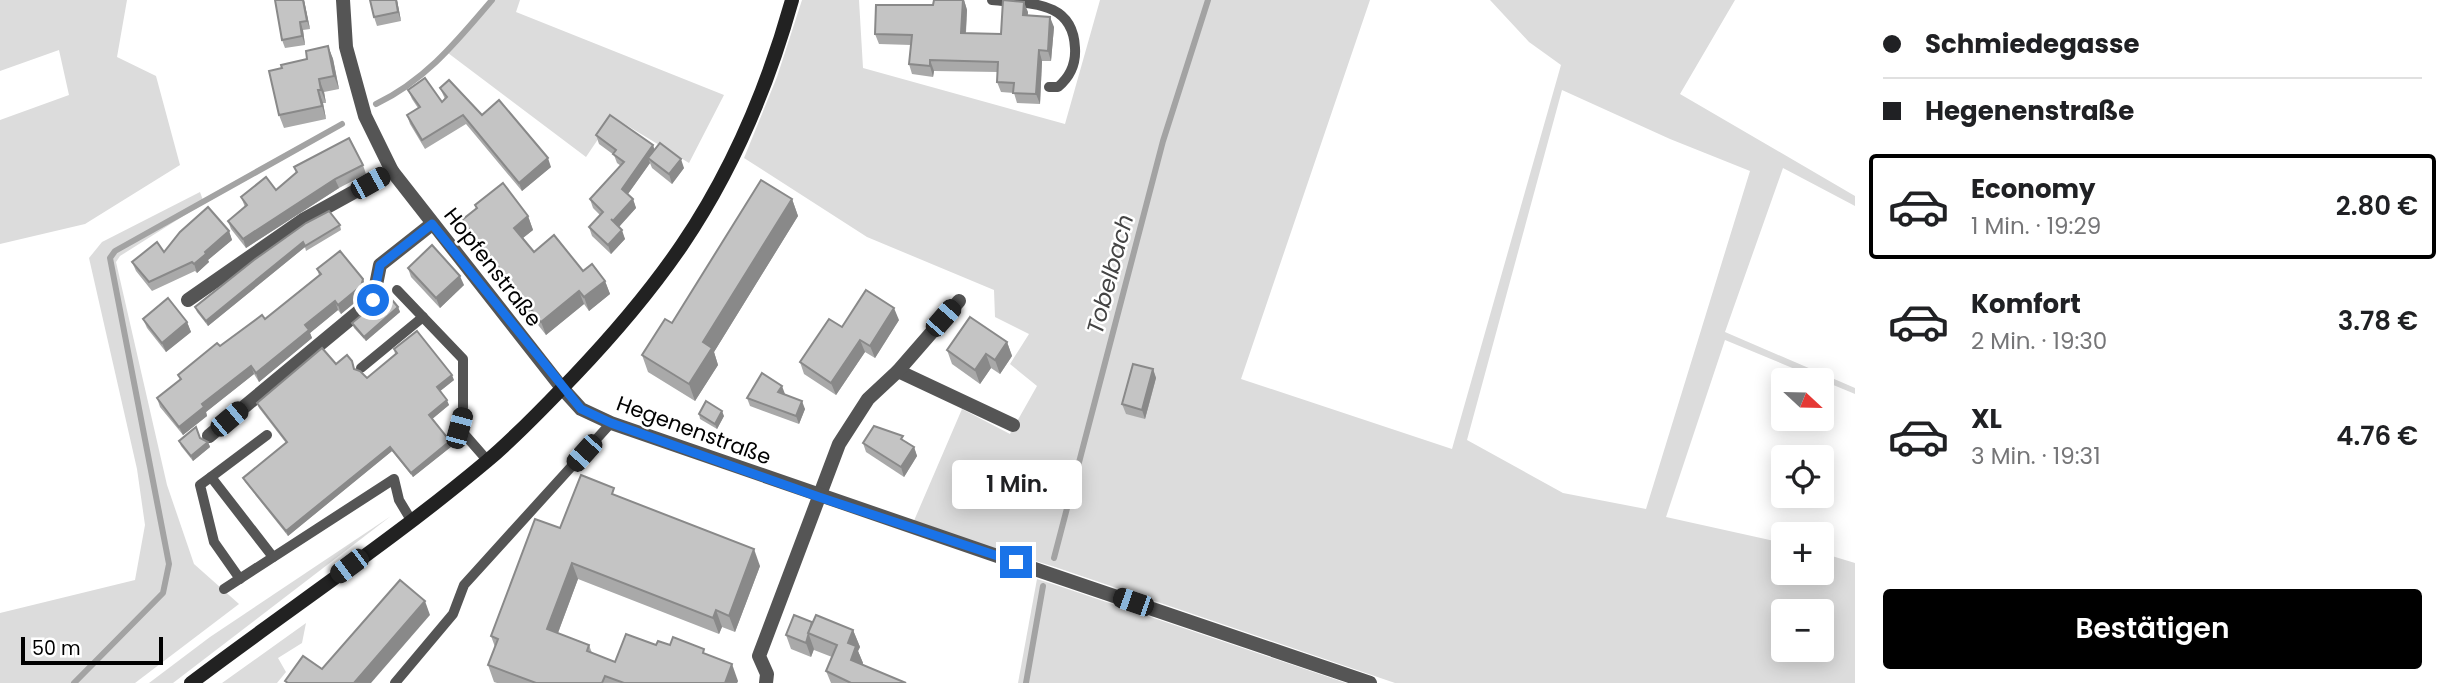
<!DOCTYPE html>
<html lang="de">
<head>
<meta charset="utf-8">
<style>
  body { margin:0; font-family:Poppins,sans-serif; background:#f2f2f2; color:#202124; height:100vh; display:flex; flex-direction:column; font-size:26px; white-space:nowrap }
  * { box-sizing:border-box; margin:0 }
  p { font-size:23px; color:#757577 }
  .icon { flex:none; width:38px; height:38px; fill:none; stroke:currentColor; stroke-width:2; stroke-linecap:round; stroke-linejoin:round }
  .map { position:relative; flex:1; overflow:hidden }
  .drawer { display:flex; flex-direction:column; background:#fff; width:595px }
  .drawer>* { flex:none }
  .guide { display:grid; align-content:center; height:154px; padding:0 28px; background:#fff }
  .needle { width:46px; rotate:112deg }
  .fabs { position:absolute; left:1771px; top:368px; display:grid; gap:14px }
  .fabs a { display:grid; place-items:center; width:63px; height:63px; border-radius:7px; background:#fff; box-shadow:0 4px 18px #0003; font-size:35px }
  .scale { position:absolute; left:21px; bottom:18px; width:142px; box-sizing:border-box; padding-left:7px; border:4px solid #000; border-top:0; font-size:19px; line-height:24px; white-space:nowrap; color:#000; -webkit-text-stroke:5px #fff; paint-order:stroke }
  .end { position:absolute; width:32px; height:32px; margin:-16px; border:9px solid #1a73e8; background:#fff; box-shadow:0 0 0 4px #fff }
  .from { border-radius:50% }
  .bubble { position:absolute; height:49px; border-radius:7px; background:#fff; box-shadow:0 4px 18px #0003; font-size:23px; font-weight:600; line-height:49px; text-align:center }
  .car { position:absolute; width:21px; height:42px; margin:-21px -10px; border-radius:9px; box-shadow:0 0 5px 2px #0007; background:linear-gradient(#222 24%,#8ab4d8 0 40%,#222 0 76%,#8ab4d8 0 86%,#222 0) }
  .guide b { display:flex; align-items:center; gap:24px; height:66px; font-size:26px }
  .guide b+b { border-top:2px solid #e0e0e0 }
  .guide i { width:18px; height:18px; background:#202124 }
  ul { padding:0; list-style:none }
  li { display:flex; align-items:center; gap:21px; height:105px; margin:0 14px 10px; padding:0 14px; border:4px solid transparent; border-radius:7px }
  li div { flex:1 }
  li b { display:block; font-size:26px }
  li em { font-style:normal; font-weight:600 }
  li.on { border-color:#000 }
  li>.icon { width:63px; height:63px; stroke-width:1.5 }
  .button { display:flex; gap:14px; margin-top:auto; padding:14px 28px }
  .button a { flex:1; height:80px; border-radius:7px; background:#000; color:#fff; font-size:28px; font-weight:600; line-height:80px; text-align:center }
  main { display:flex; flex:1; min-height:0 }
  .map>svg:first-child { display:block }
  .green { fill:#dcdcdc; fill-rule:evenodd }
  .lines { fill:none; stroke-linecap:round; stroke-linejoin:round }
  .stream { stroke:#a3a3a3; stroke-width:6 }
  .service { stroke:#555; stroke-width:10 }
  .minor { stroke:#555; stroke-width:14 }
  .tertiary { stroke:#555; stroke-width:14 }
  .secondary { stroke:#222; stroke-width:14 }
  .wall { fill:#a9a9a9 }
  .shaded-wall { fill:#898989 }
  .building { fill:#c4c4c4; stroke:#898989; stroke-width:2 }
  .route { stroke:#1a73e8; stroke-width:9 }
  .labels { text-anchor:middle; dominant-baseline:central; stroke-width:5; stroke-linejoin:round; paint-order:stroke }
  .street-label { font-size:21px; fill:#000; stroke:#fff }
  .water-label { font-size:23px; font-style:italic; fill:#444; stroke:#fff }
</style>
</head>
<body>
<main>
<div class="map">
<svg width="1855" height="683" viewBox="0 0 1855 683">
  <rect width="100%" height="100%" fill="#fff"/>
  <!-- green -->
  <g class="green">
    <path d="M0,0H127L117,57L156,76L180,165L85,224L0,244V120L69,95L59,50L0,71Z"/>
    <path d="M495,0H520L516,12L724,95L689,163L613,117L586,157L448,53Z"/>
    <path d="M802,0H859L863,68L1065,124L1100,0H1370L1241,379L1452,449L1561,65L1529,42L1490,0H1735L1680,94L1855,196V206L1783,168L1725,332L1855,388V394L1725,340L1666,517L1783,543V572H1822V553L1855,563V683H1395L1055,567L913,523L962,409L1010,434L1037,386L1010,364L1029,334L995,317L994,290L867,237L744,158L777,77ZM1562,90L1670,139L1750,171L1646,509L1563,493L1467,440ZM1783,611H1822V649H1783Z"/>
    <path d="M200,192L204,203L120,256L116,262L167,485L194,564L239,604L135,683H0V613L135,580L145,525L137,469L89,258L102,242Z"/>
    <path d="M391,516L173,683H149L210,637Z"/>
    <path d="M1037,579L1056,585L1346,683H1018Z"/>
    <path d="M306,623L302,643L278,658L286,672L277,683H222Z"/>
  </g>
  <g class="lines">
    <!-- stream -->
    <g class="stream">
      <path d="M376,104C426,80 457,41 492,0"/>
      <path d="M1054,558L1163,141L1208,0"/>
      <path d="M74,683L163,593L169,564L110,258L115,251L342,124"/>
      <path d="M1026,683L1043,586"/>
    </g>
    <!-- service -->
    <g class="service">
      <path d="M992,0C1030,4 1073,0 1075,48C1076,64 1070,77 1058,87H1049"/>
      <path d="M397,290L463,359V413L459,428L487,460"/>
      <path d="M361,368L423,317"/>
      <path d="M267,435L211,477L273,557"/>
      <path d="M211,477L200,485L214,542L240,579"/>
      <path d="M224,589L394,479L399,500L411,520"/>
      <path d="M395,683L453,614L464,585L611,423"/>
    </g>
    <!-- minor -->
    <g class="minor">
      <path d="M343,0L346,47L365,116L392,171L562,388"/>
      <path d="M188,300L303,220L392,171"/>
      <path d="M898,371L1013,425"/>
      <path d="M209,436L373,300L380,265L432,224"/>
      <path d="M766,683L767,674L759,656L839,444L868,399L898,371L959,301"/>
    </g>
    <!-- tertiary -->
    <path class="tertiary" d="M562,388L581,409L611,423C863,511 1117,597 1370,683"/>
    <!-- secondary -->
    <path class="secondary" d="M191,683C289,609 393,540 487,461C518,435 546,405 574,376C613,335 650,292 682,245C732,171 768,86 792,0"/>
  </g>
  <!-- wall -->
  <g class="wall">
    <path d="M275,0H304L310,29L303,30L305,45L285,48L282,40Z"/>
    <path d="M370,0H397L401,21L377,26L374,17Z"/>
    <path d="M964,0L967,10L966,33L1001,34L1028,12L1027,15L1054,27L1051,61H1042L1040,104L1017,103L1014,93L1001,92L997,82L998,72L934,71L933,77L912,74L909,64L911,45L879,44L875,34L933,5Z"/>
    <path d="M328,46L333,59L339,89L324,92L326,103H323L326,119L284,128L279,115L282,68L307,59Z"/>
    <path d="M440,88L482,115L551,167L522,191L466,124L425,149L410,124L407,115L418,108L412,99L408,90L442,102L445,99Z"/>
    <path d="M596,135L653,145L654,150L684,168L672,184L652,168L650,163L628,194L633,199L636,208L619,227L625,239L611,254L592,236L589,227L600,215L593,208L590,199L621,166L617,163L614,155L599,144Z"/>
    <path d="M363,165L366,174L339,188L246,248L231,229L228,221L245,207L241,197L276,190L296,173L294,167Z"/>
    <path d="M792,199L798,216L714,352L718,365L695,401L648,372L642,355Z"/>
    <path d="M475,205L528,216L533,230L523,238L534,252L605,281L610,294L589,311L584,304L546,335L467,234L462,220L476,209Z"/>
    <path d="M340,225L341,230L306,251L305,247L208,326L197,312L195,307Z"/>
    <path d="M229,231L232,240L208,260L209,262L197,273L195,271L152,291L136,271L132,262Z"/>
    <path d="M408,268L464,285L440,308L411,277Z"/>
    <path d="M317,269L366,288L364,295L341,314L338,310L310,333L312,338L259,382L254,374L206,412L207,416L183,435L160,407L157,398L180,380L178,375L220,346L265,319L319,275Z"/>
    <path d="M398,307L400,312L366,341L354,328L352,323Z"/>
    <path d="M143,319L187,322L191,332L166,352L147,328Z"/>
    <path d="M899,320L875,358L865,352L836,395L804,374L800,362L842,327Z"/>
    <path d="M1007,342L1012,356L1000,374L991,368L980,384L952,364L947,350Z"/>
    <path d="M394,349L454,380L440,391L449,405L432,419L450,441L452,446L413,477L392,451L288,536L245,482L243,478L286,443L259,408L257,403L336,364L354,369L367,378L395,354Z"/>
    <path d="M1153,369L1156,378L1145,419L1126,414L1122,404Z"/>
    <path d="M785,394L805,409L799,424L750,406L747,398Z"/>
    <path d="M699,414L724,416L717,429L700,419Z"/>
    <path d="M200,438L208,442L210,447L193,461L181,446L179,441Z"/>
    <path d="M905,441L914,447L917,456L904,477L866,452L863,443Z"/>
    <path d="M617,496L760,566L735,632L722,627L719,634L578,579L558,633L589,645L592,653L615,662L656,645H670L706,655L738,681L737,683H497L494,682L488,665L495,647L491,636L560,528Z"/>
    <path d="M812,622L853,630L860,647L858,651L863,663L862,665L906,683H831L826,671L832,657L814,650V649L811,657L791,649L786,635Z"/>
  </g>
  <!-- shaded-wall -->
  <g class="shaded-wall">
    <path d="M303,0H304L310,29L307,21Z"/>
    <path d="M396,0H397L401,21L398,12Z"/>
    <path d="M964,0L967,10L965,44L961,33Z"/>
    <path d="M1024,2L1028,12L1027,25L1023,15Z"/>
    <path d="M1050,17L1054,27L1051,61L1048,51Z"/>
    <path d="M300,22L303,30L305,45L302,36Z"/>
    <path d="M328,46L333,59L339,89L334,76Z"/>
    <path d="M1039,50L1042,61L1040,104L1036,94Z"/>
    <path d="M930,60L934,71L933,77L930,66Z"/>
    <path d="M319,79L324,92L326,103L321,90Z"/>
    <path d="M318,90L323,103L326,119L322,106Z"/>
    <path d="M653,145L656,154L648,158L650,163L625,198L622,189Z"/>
    <path d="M548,158L551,167L522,191L519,183Z"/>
    <path d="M681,159L684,168L672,184L669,174Z"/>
    <path d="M335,179L339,188L246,248L243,239Z"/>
    <path d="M633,199L636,208L616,230L613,221Z"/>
    <path d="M792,199L798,216L714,352L718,365L695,401L689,384L703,342Z"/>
    <path d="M528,216L533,230L519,241L514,228Z"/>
    <path d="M622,230L625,239L611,254L608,245Z"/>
    <path d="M229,231L232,240L208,260L209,262L197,273L194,264L205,252Z"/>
    <path d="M303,242L305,247L208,326L206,321Z"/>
    <path d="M460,276L464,285L440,308L436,298Z"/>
    <path d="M363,279L366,288L364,295L341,314L338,305Z"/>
    <path d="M605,281L610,294L589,311L584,297Z"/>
    <path d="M579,291L584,304L546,335L541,322Z"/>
    <path d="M335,301L338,310L310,333L312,338L259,382L256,373L305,325Z"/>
    <path d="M398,307L400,312L366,341L364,337Z"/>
    <path d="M894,308L899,320L875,358L870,346Z"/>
    <path d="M187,322L191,332L166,352L162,343Z"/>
    <path d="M860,340L865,352L836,395L831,383Z"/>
    <path d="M1007,342L1012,356L1000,374L995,360Z"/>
    <path d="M986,354L991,368L980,384L975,370Z"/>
    <path d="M251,366L254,374L206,412L207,416L183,435L179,427L202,404Z"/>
    <path d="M1153,369L1156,378L1145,419L1142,410Z"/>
    <path d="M452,375L454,380L439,392L437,387Z"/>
    <path d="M782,386L785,394L781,400L778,392Z"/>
    <path d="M447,400L449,405L431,420L429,415Z"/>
    <path d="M802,401L805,409L799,424L796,416Z"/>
    <path d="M722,411L724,416L717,429L715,424Z"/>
    <path d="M450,441L452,446L413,477L411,473Z"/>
    <path d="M208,442L210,447L193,461L191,456Z"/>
    <path d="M390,447L392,451L288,536L286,531Z"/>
    <path d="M914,447L917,456L904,477L901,467Z"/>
    <path d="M754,549L760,566L735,632L729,616Z"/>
    <path d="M572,563L578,579L553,646L547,629Z"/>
    <path d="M425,601L430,615L371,683H354Z"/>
    <path d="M716,610L722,627L719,634L713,618Z"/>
    <path d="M853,630L860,647L858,651L863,663L857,677L851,660L848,643Z"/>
    <path d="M809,635L814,649L811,657L806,643Z"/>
    <path d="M732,664L738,681L737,683H725Z"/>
  </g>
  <!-- building -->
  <g class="building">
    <path d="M275,0H303L307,21L300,22L302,36L282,40Z"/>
    <path d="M370,0H396L398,12L374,17Z"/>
    <path d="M934,0H963L961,33L1001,34L1003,0L1024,2L1023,15L1050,17L1048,51L1039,50L1036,94L1013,93L1014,83L997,82L998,62L930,60V66L909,64L912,35L875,34L876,5H933Z"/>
    <path d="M328,46L334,76L319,79L321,90H318L322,106L279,115L269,71L282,68L281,65L307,59L306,51Z"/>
    <path d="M425,78L442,102L447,97L440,88L449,80L482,115L499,100L548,158L519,183L463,115L422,140L407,115L420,107L408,90Z"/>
    <path d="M610,115L653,145L622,189L633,199L613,221L611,219L622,230L608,245L589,227L603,212L590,199L624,162L613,154L616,150L596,135Z"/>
    <path d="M349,138L363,165L335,179L243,239L228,221L247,205L241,197L266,177L276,190L297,172L294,167Z"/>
    <path d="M660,143L681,159L669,174L648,158Z"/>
    <path d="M761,180L792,199L703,342L712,348L689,384L642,355L665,319L672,323Z"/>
    <path d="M503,183L528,216L514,228L534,252L554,235L583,271L592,264L605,281L584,297L579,291L541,322L462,220L477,208L475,205Z"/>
    <path d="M208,207L229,231L205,252L206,254L194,264L192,262L149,282L132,262L157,242L164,252L180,232Z"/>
    <path d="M329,211L340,225L305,246L303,242L206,321L195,307L254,260L306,223Z"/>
    <path d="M432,245L460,276L436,298L408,268Z"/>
    <path d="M340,251L363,279L361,286L338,305L335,301L305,325L309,330L256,373L251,366L202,404L204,407L179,427L157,398L181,379L178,375L217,343L220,346L262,315L265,319L321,274L317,269Z"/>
    <path d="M866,290L894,308L870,346L860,340L831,383L800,362L829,319L842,327Z"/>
    <path d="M387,294L398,307L364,337L352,323Z"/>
    <path d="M168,298L187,322L162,343L143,319Z"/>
    <path d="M970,317L1007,342L995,360L986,354L975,370L947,350Z"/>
    <path d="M417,331L452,375L437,387L447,400L429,415L450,441L411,473L390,447L286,531L243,478L287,442L257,403L322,348L336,364L347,355L352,361L354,369L360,371L367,378L397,353L394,349Z"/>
    <path d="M1133,364L1153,369L1142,410L1122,404Z"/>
    <path d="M762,373L782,386L778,392L802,401L796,416L747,398Z"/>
    <path d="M706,401L722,411L715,424L699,414Z"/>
    <path d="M874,426L903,436L901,439L914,447L901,467L863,443Z"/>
    <path d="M196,427L200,438L208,442L191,456L179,441Z"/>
    <path d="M581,475L614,488L612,494L754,549L729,616L716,610L713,618L572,563L547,629L589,645L587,651L615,662L626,634L656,645L658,641L670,645L673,637L704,649L703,653L732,664L725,683H624L605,676L602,683H536L488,665L498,639L491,636L535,519L560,528Z"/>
    <path d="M400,580L425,601L354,683H288L285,681L303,656L322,669Z"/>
    <path d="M794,615L812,622L806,643L786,635Z"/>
    <path d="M816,615L853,630L848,643L856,646L851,660L906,683H851L826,671L837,645L808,633Z"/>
  </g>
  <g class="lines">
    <!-- route -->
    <path class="route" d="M373,300L380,265L432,224L581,409L611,423L819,497L1016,562"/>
  </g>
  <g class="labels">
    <!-- street labels -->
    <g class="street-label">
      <text transform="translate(493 267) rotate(52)">Hopfenstraße</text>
      <text transform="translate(694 430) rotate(20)">Hegenenstraße</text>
    </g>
    <!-- water labels -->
    <g class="water-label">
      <text transform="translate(1110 274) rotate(-75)">Tobelbach</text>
    </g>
  </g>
</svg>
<div class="fabs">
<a><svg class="needle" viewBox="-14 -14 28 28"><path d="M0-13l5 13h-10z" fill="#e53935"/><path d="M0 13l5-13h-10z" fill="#757577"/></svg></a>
<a><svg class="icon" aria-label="locate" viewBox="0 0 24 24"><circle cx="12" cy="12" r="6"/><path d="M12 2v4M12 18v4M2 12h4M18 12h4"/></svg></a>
<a>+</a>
<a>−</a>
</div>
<div class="scale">50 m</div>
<i class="end from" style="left:373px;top:300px"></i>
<i class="end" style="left:1016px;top:562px"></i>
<div class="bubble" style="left:952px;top:460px;width:130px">1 Min.</div>
<i class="car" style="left:370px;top:183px;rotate:61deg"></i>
<i class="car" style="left:943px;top:318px;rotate:41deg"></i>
<i class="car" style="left:229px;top:419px;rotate:50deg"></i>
<i class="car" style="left:459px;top:428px;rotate:15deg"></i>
<i class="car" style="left:584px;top:453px;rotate:222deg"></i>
<i class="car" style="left:349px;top:566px;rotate:233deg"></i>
<i class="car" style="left:1133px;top:602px;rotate:289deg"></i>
</div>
<section class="drawer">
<div class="guide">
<b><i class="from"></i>Schmiedegasse</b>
<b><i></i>Hegenenstraße</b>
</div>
<ul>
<li class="on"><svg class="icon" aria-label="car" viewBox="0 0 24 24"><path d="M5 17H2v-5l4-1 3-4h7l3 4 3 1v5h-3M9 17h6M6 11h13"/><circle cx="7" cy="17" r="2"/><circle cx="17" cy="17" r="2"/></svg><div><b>Economy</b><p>1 Min. · 19:29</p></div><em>2.80 €</em></li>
<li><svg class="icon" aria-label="car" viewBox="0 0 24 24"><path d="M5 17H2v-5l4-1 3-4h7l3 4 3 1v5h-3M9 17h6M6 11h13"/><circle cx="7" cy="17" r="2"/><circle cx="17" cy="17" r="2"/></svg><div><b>Komfort</b><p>2 Min. · 19:30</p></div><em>3.78 €</em></li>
<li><svg class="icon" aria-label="car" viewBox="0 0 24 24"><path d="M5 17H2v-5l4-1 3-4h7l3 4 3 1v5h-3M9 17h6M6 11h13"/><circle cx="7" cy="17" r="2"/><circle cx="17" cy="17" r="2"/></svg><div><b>XL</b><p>3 Min. · 19:31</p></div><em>4.76 €</em></li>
</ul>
<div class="button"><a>Bestätigen</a></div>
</section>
</main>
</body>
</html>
